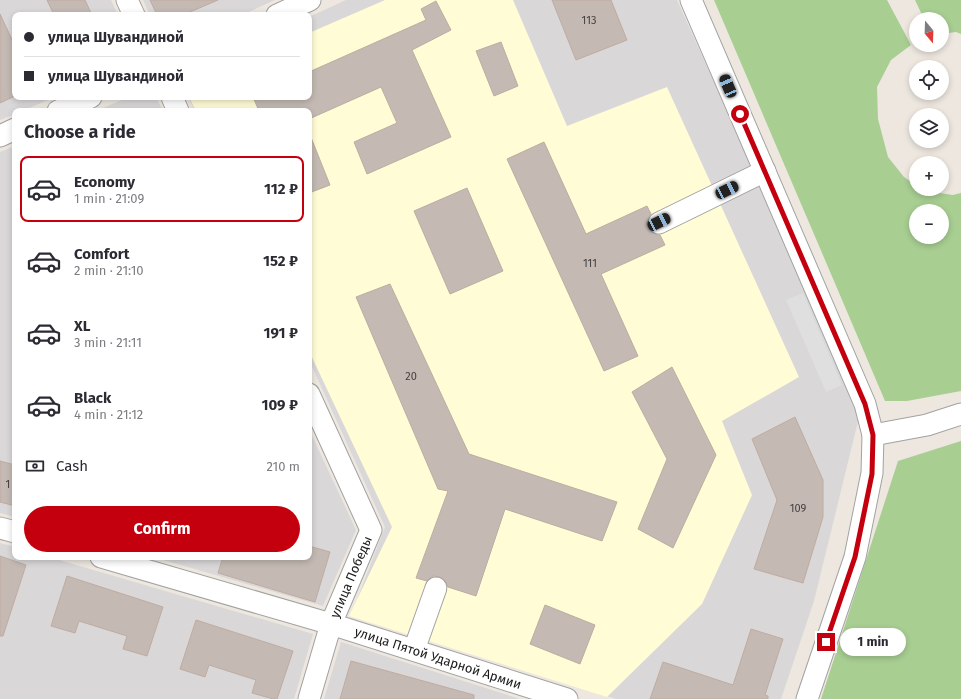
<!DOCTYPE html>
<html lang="en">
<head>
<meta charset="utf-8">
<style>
  body { margin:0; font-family:"Fira Sans",sans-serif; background:#f7f7f7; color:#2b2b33; height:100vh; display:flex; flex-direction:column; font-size:15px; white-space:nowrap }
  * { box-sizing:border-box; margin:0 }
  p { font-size:13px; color:#7c7c81 }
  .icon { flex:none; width:22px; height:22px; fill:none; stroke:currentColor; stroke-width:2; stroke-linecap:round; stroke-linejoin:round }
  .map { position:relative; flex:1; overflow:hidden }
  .side { position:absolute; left:12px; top:108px; width:300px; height:452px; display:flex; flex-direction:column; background:#fff; border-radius:8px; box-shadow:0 2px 6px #0003 }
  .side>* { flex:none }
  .banner { position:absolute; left:12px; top:12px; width:300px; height:88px; border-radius:8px; box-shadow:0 2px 6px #0003; display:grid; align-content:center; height:88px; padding:0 12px; background:#fff }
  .needle { width:26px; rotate:161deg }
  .fabs { position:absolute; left:909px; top:12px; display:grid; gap:8px }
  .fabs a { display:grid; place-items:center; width:40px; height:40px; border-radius:50%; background:#fff; box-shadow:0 2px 6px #0003; font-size:20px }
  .end { position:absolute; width:18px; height:18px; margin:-9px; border:5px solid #c5000e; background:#fff; box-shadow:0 0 0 2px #fff }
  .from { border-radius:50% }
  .bubble { position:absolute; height:28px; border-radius:14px; background:#fff; box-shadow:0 2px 6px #0003; font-size:13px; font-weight:700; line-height:28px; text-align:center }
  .car { position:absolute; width:12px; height:24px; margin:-12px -6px; border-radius:5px; box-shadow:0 0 3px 1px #0007; background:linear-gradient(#222 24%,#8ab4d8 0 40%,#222 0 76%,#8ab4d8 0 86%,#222 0) }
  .banner b { display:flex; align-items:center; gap:14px; height:38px; font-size:15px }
  .banner b+b { border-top:1px solid #e1e1e2 }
  .banner i { width:10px; height:10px; background:#2b2b33 }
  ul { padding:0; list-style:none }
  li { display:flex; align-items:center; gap:12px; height:66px; margin:0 8px 6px; padding:0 4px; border:2px solid transparent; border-radius:8px }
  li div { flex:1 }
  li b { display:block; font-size:15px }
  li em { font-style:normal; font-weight:700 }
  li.selected { border-color:#c5000e }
  li>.icon { width:36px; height:36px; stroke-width:1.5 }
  h2 { padding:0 12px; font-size:18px; line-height:48px }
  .pay { display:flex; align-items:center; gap:10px; height:44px; padding:0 12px; font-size:15px }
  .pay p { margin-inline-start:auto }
  .primary-button { display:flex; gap:8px; margin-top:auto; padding:8px 12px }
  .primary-button a { flex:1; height:46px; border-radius:24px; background:#c5000e; color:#fff; font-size:16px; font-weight:700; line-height:46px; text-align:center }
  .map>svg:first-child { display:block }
  .residential { fill:#d9d7d8 }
  .education { fill:#fffcd6 }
  .forest { fill:#a8ce92; fill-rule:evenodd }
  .parking { fill:#dfdfdf }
  .building { fill:#c4b9b3; stroke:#bfaca1 }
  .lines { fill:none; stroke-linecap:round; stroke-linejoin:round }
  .minor-casing { stroke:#a2a2a2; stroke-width:23 }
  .minor { stroke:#fff; stroke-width:21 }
  .route { stroke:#c5000e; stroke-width:5 }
  .labels { text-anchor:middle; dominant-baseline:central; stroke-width:3; stroke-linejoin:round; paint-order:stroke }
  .number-label { font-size:11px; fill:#454241 }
  .street-label { font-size:13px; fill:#1b1b1b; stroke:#fff }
</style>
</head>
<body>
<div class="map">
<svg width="961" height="699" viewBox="0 0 961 699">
  <rect width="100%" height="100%" fill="#ede7df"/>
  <!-- residential -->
  <g class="residential">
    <path d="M0,0H111L118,15H15V97H55L22,111H15V114L0,120Z"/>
    <path d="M143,0H275L242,15H150Z"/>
    <path d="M346,0H677L861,409L814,601L781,699H616L351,615L385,527L309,360V111H195L188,97H309V17Z"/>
    <path d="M129,97H156L163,111H96Z"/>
    <path d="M15,146V517L0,513V152Z"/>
    <path d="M309,429L356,530L323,606L153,557H309Z"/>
    <path d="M0,543L15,547V557H49L313,634L294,699H0Z"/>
    <path d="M341,642L520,699H324Z"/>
  </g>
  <!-- education -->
  <path class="education" d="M385,0H513L567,126L667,87L799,377L722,421L752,495L702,604L607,697L349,616L392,527L309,351V111H196L189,97H309V33Z"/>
  <!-- forest -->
  <g class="forest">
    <path d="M714,0H887L911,45L891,60L877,87L878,119L888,157L904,177L916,185V189H923L926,191L953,195L961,193V391L907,401H885L834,281ZM916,211H942V237H916Z"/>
    <path d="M915,0H961V34L956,32L942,34V19H924Z"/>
    <path d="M961,441V699H821L898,461Z"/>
  </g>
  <!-- parking -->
  <path class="parking" d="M803,293L842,385L826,392L786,300Z"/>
  <!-- building -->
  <g class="building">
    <path d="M47,0H85L92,15H54Z"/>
    <path d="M150,0H218L183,15H157Z"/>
    <path d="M552,0H611L627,40L576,60Z"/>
    <path d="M436,1L451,30L412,50L451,137L367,174L354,142L397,123L381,87L309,119V111H259L253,97H309V72L426,20L421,9Z"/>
    <path d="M0,14L15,46V96L0,103Z"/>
    <path d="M501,42L518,86L494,96L476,51Z"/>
    <path d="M310,135L330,185L309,193V136Z"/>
    <path d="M544,142L586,234L647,206L651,214L649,217L647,222L648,228L653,233L658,235H660L665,245L601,274L638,356L604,371L507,159Z"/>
    <path d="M467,188L503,271L450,294L414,211Z"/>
    <path d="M390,284L469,454L617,502L602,541L505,509L476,596L448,587L445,581L440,577L433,576L429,579L427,581L416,578L448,491L438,489L356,297Z"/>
    <path d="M672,367L716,455L673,548L638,529L667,459L632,392Z"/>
    <path d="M795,417L823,480V517L803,583L754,569L777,500L752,439Z"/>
    <path d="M0,461L15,465V506L0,502Z"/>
    <path d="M309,546L330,552L315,602L218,573L223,557H309Z"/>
    <path d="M0,556L26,565L3,636H0Z"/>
    <path d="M67,576L163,607L147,656L123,649L127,636L79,621L75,633L51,626Z"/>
    <path d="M545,605L595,625L580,664L530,644Z"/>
    <path d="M196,620L293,651L277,699H273L252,693L256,680L209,665L205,677L180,669Z"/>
    <path d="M751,629L783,639L765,695L768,696V699H650L663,662L733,685Z"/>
    <path d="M351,661L474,695V699H340Z"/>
  </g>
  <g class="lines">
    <!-- minor casing -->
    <g class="minor-casing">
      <g id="minor">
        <path d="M127,0L134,15"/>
        <path d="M691,0L865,404L873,435L872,473L855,557L807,699"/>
        <path d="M277,15L310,0"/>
        <path d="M172,97L178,111"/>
        <path d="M58,111L91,97"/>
        <path d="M0,136L15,129"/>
        <path d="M659,223L765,171"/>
        <path d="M873,435L927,425L961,414"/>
        <path d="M0,528L15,532"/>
        <path d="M101,557L331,624L567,699"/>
        <path d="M414,650L436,588"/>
        <path d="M309,699L331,624L371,530L309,394"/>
      </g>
    </g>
    <!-- minor -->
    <use href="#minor" class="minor"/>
  </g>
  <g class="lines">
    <!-- route -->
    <path class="route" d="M740,114L865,404L873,435L872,474L855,557L826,642"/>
  </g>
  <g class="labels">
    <!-- number labels -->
    <g class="number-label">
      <text x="589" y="20">113</text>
      <text x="590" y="263">111</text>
      <text x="411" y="376">20</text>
      <text x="8" y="484">1</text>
      <text x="798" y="508">109</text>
    </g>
    <!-- street labels -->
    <g class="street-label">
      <text transform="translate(351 577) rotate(-67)">улица Победы</text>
      <text transform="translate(438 658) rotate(18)">улица Пятой Ударной Армии</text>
    </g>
  </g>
</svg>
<div class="fabs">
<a><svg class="needle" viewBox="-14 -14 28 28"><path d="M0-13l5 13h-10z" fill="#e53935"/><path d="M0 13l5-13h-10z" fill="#7c7c81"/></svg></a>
<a><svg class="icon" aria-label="locate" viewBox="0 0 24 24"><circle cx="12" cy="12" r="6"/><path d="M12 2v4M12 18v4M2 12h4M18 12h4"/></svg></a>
<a><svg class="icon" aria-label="layers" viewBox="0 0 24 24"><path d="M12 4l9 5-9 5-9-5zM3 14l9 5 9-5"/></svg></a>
<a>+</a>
<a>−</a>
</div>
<i class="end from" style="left:740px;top:114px"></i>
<i class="end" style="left:826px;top:642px"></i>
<div class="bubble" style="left:840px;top:628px;width:66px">1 min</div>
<i class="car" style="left:728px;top:86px;rotate:337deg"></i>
<i class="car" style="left:727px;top:190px;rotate:64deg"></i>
<i class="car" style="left:659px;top:222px;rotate:64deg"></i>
<div class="banner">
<b><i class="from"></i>улица Шувандиной</b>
<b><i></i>улица Шувандиной</b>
</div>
<section class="side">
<h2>Choose a ride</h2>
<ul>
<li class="selected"><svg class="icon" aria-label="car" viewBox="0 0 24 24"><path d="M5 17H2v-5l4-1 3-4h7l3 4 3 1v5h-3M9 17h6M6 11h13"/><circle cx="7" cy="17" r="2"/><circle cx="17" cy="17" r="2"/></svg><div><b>Economy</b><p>1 min · 21:09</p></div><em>112 ₽</em></li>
<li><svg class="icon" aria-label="car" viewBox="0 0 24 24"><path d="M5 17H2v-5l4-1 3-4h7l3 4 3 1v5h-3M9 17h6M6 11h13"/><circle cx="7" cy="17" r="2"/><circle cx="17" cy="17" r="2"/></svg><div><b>Comfort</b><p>2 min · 21:10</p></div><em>152 ₽</em></li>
<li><svg class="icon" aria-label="car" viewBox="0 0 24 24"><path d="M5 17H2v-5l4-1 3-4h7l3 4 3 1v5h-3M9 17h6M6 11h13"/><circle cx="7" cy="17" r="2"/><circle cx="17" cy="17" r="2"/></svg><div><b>XL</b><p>3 min · 21:11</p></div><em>191 ₽</em></li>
<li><svg class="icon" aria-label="car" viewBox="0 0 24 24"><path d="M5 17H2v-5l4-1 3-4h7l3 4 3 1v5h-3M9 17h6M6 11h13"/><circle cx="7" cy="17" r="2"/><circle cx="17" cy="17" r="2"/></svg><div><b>Black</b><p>4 min · 21:12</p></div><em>109 ₽</em></li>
</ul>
<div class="pay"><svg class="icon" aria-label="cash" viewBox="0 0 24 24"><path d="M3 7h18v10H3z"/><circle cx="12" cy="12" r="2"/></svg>Cash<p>210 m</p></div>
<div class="primary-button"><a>Confirm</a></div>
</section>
</div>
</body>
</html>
